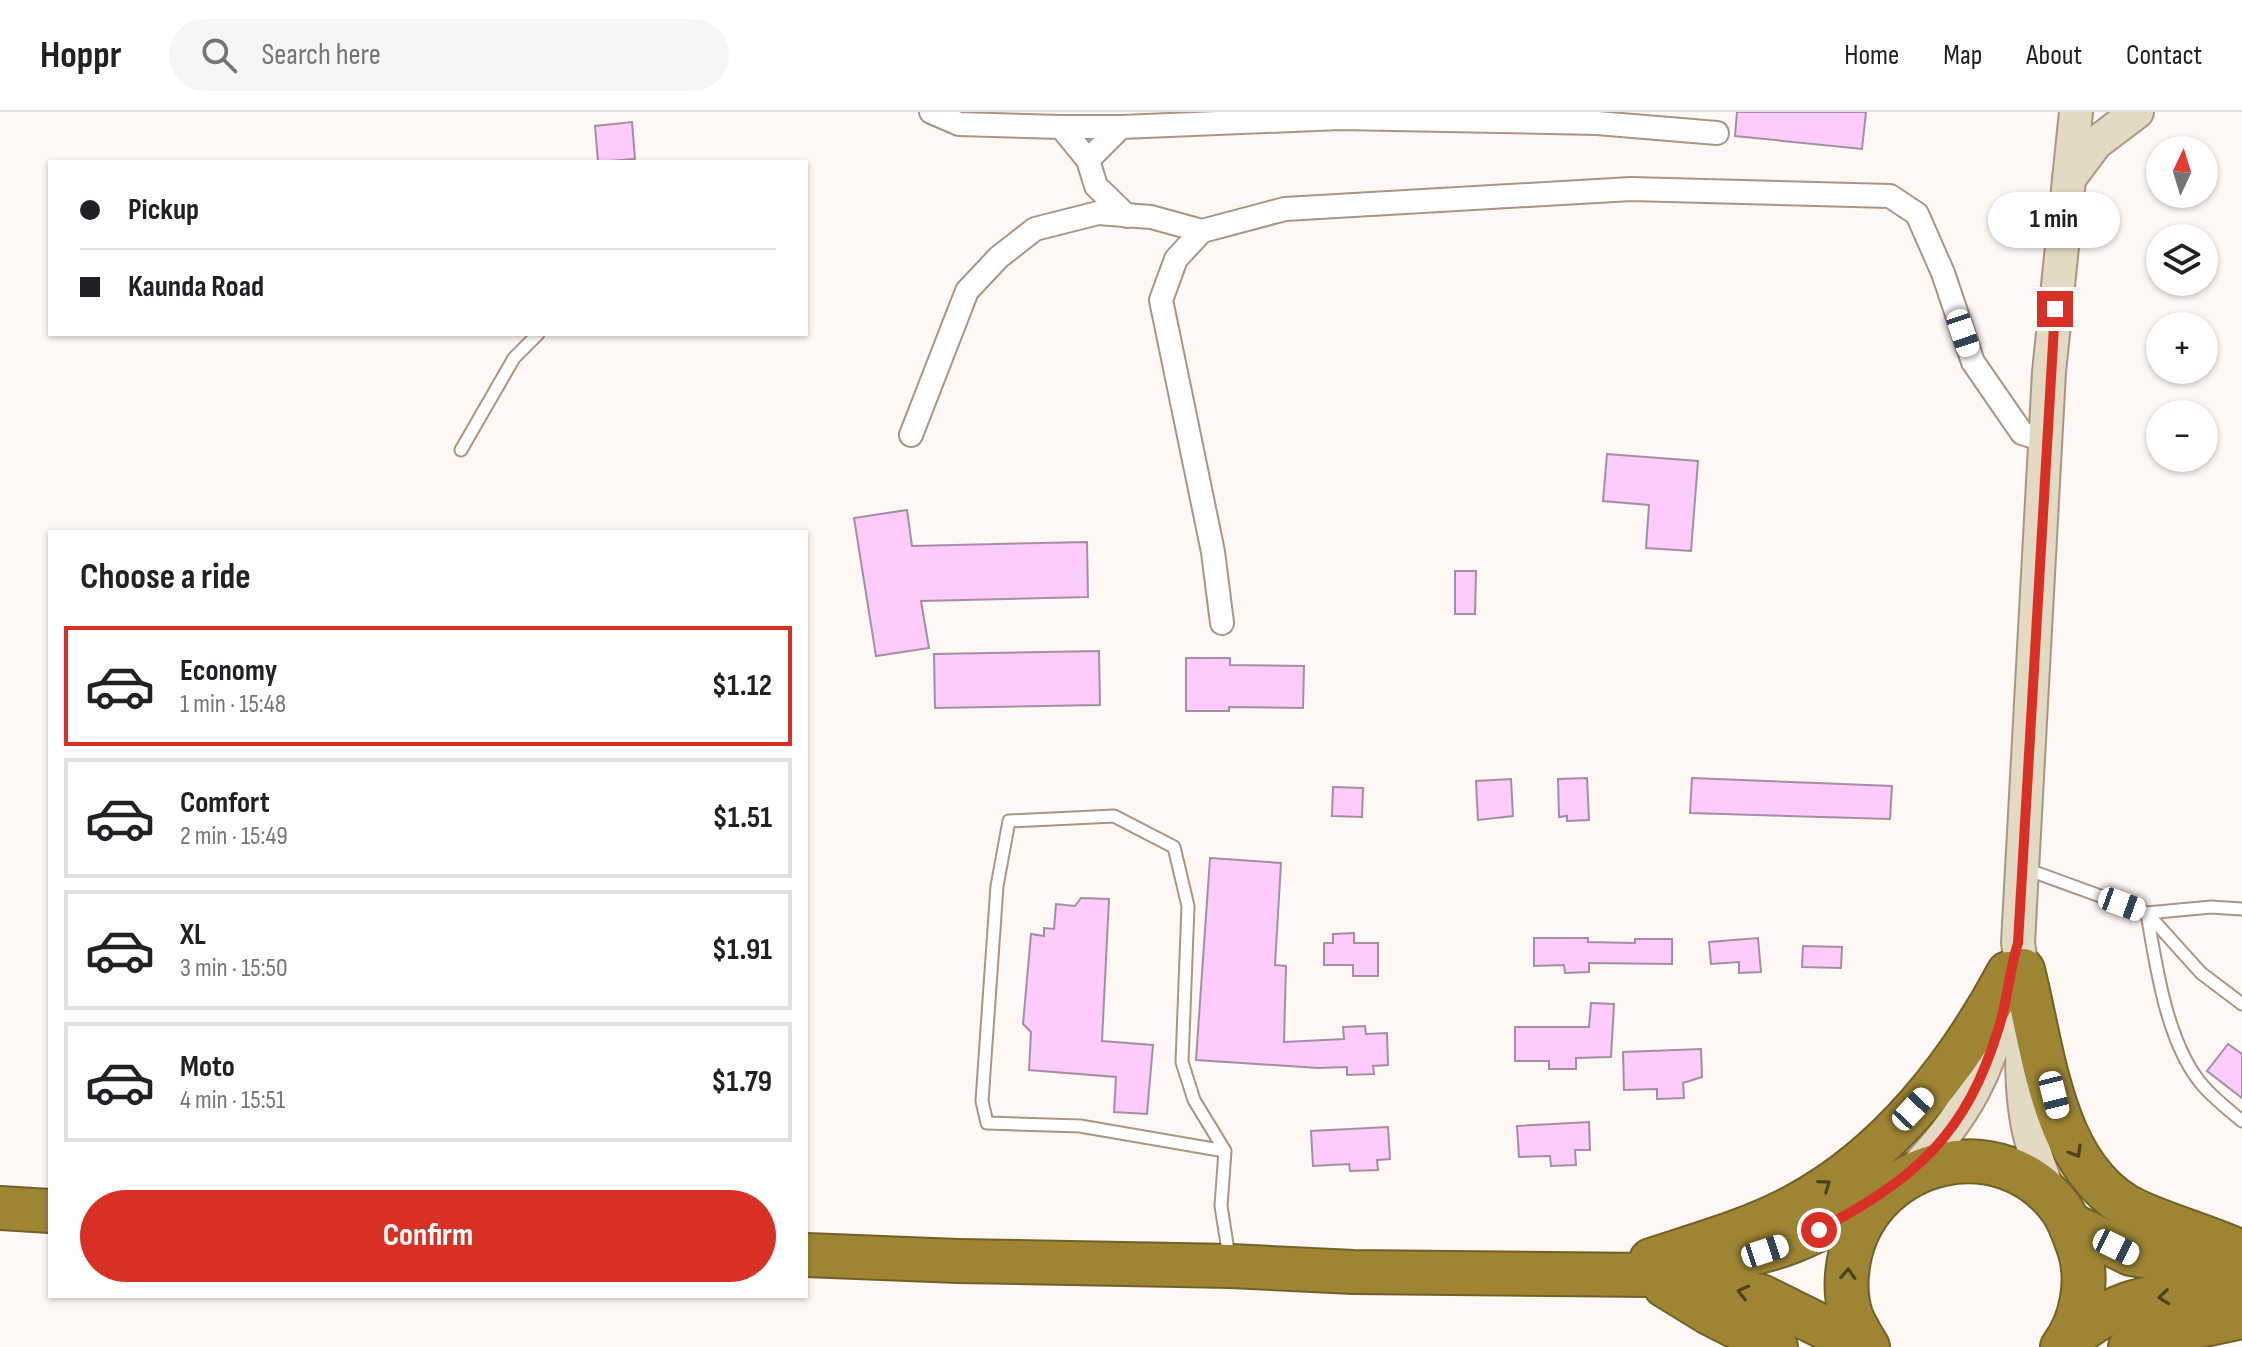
<!DOCTYPE html>
<html lang="en">
<head>
<meta charset="utf-8">
<style>
  body { margin:0; font-family:"Sofia Sans Condensed",sans-serif; background:#f6f6f6; color:#202124; height:100vh; display:flex; flex-direction:column; font-size:30px; white-space:nowrap }
  * { box-sizing:border-box; margin:0 }
  p { font-size:26px; color:#757577 }
  .icon { flex:none; width:44px; height:44px; fill:none; stroke:currentColor; stroke-width:2; stroke-linecap:round; stroke-linejoin:round }
  .map { position:relative; flex:1; overflow:hidden }
  .side { position:absolute; left:48px; top:418px; width:760px; height:768px; display:flex; flex-direction:column; background:#fff; border-radius:0px; box-shadow:0 2px 6px #0004 }
  .side>* { flex:none }
  .banner { position:absolute; left:48px; top:48px; width:760px; height:176px; border-radius:0px; box-shadow:0 2px 6px #0004; display:grid; align-content:center; height:176px; padding:0 32px; background:#fff }
  .needle { width:52px; rotate:4deg }
  .fabs { position:absolute; left:2146px; top:24px; display:grid; gap:16px }
  .fabs a { display:grid; place-items:center; width:72px; height:72px; border-radius:50%; background:#fff; box-shadow:0 2px 6px #0004; font-size:40px }
  .end { position:absolute; width:36px; height:36px; margin:-18px; border:10px solid #d93025; background:#fff; box-shadow:0 0 0 4px #fff }
  .from { border-radius:50% }
  .bubble { position:absolute; height:56px; border-radius:28px; background:#fff; box-shadow:0 2px 6px #0004; font-size:26px; font-weight:700; line-height:56px; text-align:center }
  .car { position:absolute; width:24px; height:48px; margin:-24px -12px; border-radius:10px; box-shadow:0 0 6px 2px #0007; background:linear-gradient(#fff 24%,#345 0 40%,#fff 0 76%,#345 0 86%,#fff 0) }
  .banner b { display:flex; align-items:center; gap:28px; height:76px; font-size:30px }
  .banner b+b { border-top:2px solid #e0e0e0 }
  .banner i { width:20px; height:20px; background:#202124 }
  ul { padding:0; list-style:none }
  li { display:flex; align-items:center; gap:24px; height:120px; margin:0 16px 12px; padding:0 16px; border:4px solid #e0e0e0; border-radius:0px }
  li div { flex:1 }
  li b { display:block; font-size:30px }
  li em { font-style:normal; font-weight:700 }
  li.selected { border-color:#d93025 }
  li>.icon { width:72px; height:72px; stroke-width:1.5 }
  h2 { padding:0 32px; font-size:36px; line-height:96px }
  .action { display:flex; gap:16px; margin-top:auto; padding:16px 32px }
  .action a { flex:1; height:92px; border-radius:48px; background:#d93025; color:#fff; font-size:32px; font-weight:700; line-height:92px; text-align:center }
  header { display:flex; align-items:center; gap:48px; box-sizing:border-box; height:112px; padding:0 40px; background:#fff; border-bottom:2px solid #e0e0e0 }
  header strong { font-size:38px }
  nav { display:flex; gap:44px; margin-inline-start:auto; font-size:28px }
  .search { width:560px; height:72px; background:#f6f6f6; display:flex; align-items:center; gap:20px; box-sizing:border-box; padding:0 28px; border-radius:44px; color:#757577; font-size:30px }
  .map>svg:first-child { display:block }
  .building { fill:#fccbf9; stroke:#a48ea3; stroke-width:2 }
  .lines { fill:none; stroke-linecap:round; stroke-linejoin:round }
  .lane-casing { stroke:#ac9482; stroke-width:15 }
  .street-casing { stroke:#ac9482; stroke-width:26 }
  .secondary-casing { stroke:#ac9482; stroke-width:36 }
  .highway-casing { stroke:#736029; stroke-width:46 }
  .lane { stroke:#fff; stroke-width:11 }
  .street { stroke:#fff; stroke-width:22 }
  .secondary { stroke:#e2dac2; stroke-width:32 }
  .highway { stroke:#9e8534; stroke-width:42 }
  .oneway { stroke:#4f401f }
  .route { stroke:#d93025; stroke-width:10 }
</style>
</head>
<body>
<header>
<strong>Hoppr</strong>
<div class="search"><svg class="icon" aria-label="search" viewBox="0 0 24 24"><circle cx="10" cy="10" r="6"/><path d="M15 15l6 6"/></svg>Search here</div>
<nav><a>Home</a><a>Map</a><a>About</a><a>Contact</a></nav>
</header>
<div class="map">
<svg width="2242" height="1235" viewBox="0 0 2242 1235">
  <rect width="100%" height="100%" fill="#fdf8f4"/>
  <!-- building -->
  <g class="building">
    <path d="M1737,0H1866L1862,37L1735,24Z"/>
    <path d="M632,10L635,47L598,50L595,14Z"/>
    <path d="M1607,342L1698,349L1691,439L1646,436L1649,393L1603,389Z"/>
    <path d="M907,398L912,434L1087,430L1088,485L921,489L929,536L876,544L854,406Z"/>
    <path d="M1455,459H1476L1475,502H1455Z"/>
    <path d="M1099,539L1100,593L935,596L934,542Z"/>
    <path d="M1186,546H1230V553L1304,554L1303,596L1229,595V599H1186Z"/>
    <path d="M1587,666L1589,708L1567,709V704L1559,705L1558,667Z"/>
    <path d="M1692,666L1892,674L1890,707L1690,701Z"/>
    <path d="M1511,667L1513,704L1478,708L1476,669Z"/>
    <path d="M1333,675L1363,676L1362,705L1332,704Z"/>
    <path d="M1210,746L1281,751L1275,853L1286,854L1284,930L1344,927L1343,915L1365,914L1366,922L1387,921L1388,953L1373,954L1374,962L1347,963V955L1318,956L1196,948Z"/>
    <path d="M1081,786L1109,787L1102,929L1153,933L1147,1002L1114,1000L1116,965L1029,958L1031,920L1023,912L1031,822L1044,824V816L1054,817L1056,792L1075,794Z"/>
    <path d="M1354,821V831H1378V864H1353V853H1324V831H1333V822Z"/>
    <path d="M1534,826H1588V830L1635,831V827H1672V852L1589,851V860L1565,861L1564,853L1534,854Z"/>
    <path d="M1758,826L1761,860L1739,861V850L1711,852L1709,830Z"/>
    <path d="M1803,834L1842,835L1841,856L1802,855Z"/>
    <path d="M1591,891L1614,892L1611,945L1576,946V957H1549V949H1515V915H1589Z"/>
    <path d="M2228,932L2242,942V986L2207,959Z"/>
    <path d="M1701,937L1702,965L1683,971L1684,986L1657,987V977L1624,978L1623,940Z"/>
    <path d="M1589,1010L1590,1038H1575L1576,1053L1551,1054L1550,1044L1519,1045L1517,1014Z"/>
    <path d="M1388,1015L1390,1047L1377,1048L1378,1058L1350,1059L1349,1052L1313,1054L1311,1019Z"/>
  </g>
  <g class="lines">
    <!-- lane casing -->
    <g class="lane-casing">
      <g id="lane">
        <path d="M461,338L514,246L538,222"/>
        <path d="M2026,757L2147,801L2201,861L2242,892"/>
        <path d="M2242,797L2211,795L2147,801C2156,854 2167,935 2205,976C2216,988 2230,999 2242,1009"/>
        <path d="M1225,1039L1080,1014L987,1011L982,989L997,774L1009,709L1114,704L1174,735L1188,794L1182,950L1194,988L1225,1039L1221,1094L1229,1145"/>
      </g>
    </g>
    <!-- street casing -->
    <g class="street-casing">
      <g id="street">
        <path d="M931,0L959,12L1061,15L1088,48L1096,74L1127,104"/>
        <path d="M1061,15H1121"/>
        <path d="M1088,48L1121,15L1340,6L1597,11L1717,21"/>
        <path d="M1202,119L1176,147L1161,188L1213,440L1222,511"/>
        <path d="M911,323L967,179L999,145L1035,117L1098,101L1151,105L1202,119L1285,97L1631,77L1890,84L1917,102L1943,161L1973,250L2022,321L2046,329"/>
      </g>
    </g>
    <!-- secondary casing -->
    <g class="secondary-casing">
      <g id="secondary">
        <path d="M2069,67L2096,31L2137,0"/>
        <path d="M1911,1061C1963,1008 1994,955 2005,880"/>
        <path d="M2051,1086C2041,1059 2030,1032 2026,1003C2017,946 2028,888 2018,831L2049,260L2076,0"/>
      </g>
    </g>
    <!-- highway casing -->
    <g class="highway-casing">
      <g id="highway">
        <path d="M2023,858C2044,939 2052,1061 2138,1100C2172,1115 2208,1125 2242,1140"/>
        <path d="M0,1096L50,1099"/>
        <path d="M2070,1112L2131,1142L2242,1159"/>
        <path d="M806,1143L958,1149L1231,1154L1353,1160L1650,1163L1761,1184L1864,1235"/>
        <path d="M1723,1145C1779,1143 1828,1113 1876,1088"/>
        <path d="M1651,1148C1700,1132 1750,1118 1795,1094C1889,1044 1959,953 2008,861"/>
        <path d="M1665,1174L1709,1201L1776,1235"/>
        <path d="M2067,1228C2088,1214 2109,1197 2134,1190C2167,1179 2207,1183 2242,1182"/>
        <path d="M1868,1235C1862,1225 1855,1214 1851,1203C1845,1184 1846,1161 1850,1143C1873,1045 2002,1014 2062,1098C2070,1110 2074,1123 2079,1137C2089,1168 2082,1209 2062,1235"/>
        <path d="M2130,1235L2157,1223L2242,1205"/>
      </g>
    </g>
    <!-- lane -->
    <use href="#lane" class="lane"/>
    <!-- street -->
    <use href="#street" class="street"/>
    <!-- secondary -->
    <use href="#secondary" class="secondary"/>
    <!-- highway -->
    <use href="#highway" class="highway"/>
  </g>
  <!-- one-way arrows -->
  <defs><path id="oneway-chevron" d="M-2-3.5L2.5 0L-2 3.5" fill="none" stroke-width="1.6" stroke-linecap="round" stroke-linejoin="round" transform="scale(2)"/></defs>
  <g class="oneway">
    <use href="#oneway-chevron" transform="translate(2076 1040) rotate(60)"/>
    <use href="#oneway-chevron" transform="translate(1825 1073) rotate(-35)"/>
    <use href="#oneway-chevron" transform="translate(1848 1162) rotate(-87)"/>
    <use href="#oneway-chevron" transform="translate(1743 1180) rotate(-166)"/>
    <use href="#oneway-chevron" transform="translate(2164 1185) rotate(174)"/>
  </g>
  <g class="lines">
    <!-- route -->
    <path class="route" d="M1819,1118C1916,1066 1966,1024 1999,915C2008,887 2009,859 2018,831L2055,197"/>
  </g>
</svg>
<div class="fabs">
<a><svg class="needle" viewBox="-14 -14 28 28"><path d="M0-13l5 13h-10z" fill="#e53935"/><path d="M0 13l5-13h-10z" fill="#757577"/></svg></a>
<a><svg class="icon" aria-label="layers" viewBox="0 0 24 24"><path d="M12 4l9 5-9 5-9-5zM3 14l9 5 9-5"/></svg></a>
<a>+</a>
<a>−</a>
</div>
<i class="end from" style="left:1819px;top:1118px"></i>
<i class="end" style="left:2055px;top:197px"></i>
<div class="bubble" style="left:1988px;top:80px;width:132px">1 min</div>
<i class="car" style="left:1963px;top:221px;rotate:161deg"></i>
<i class="car" style="left:2122px;top:792px;rotate:110deg"></i>
<i class="car" style="left:2054px;top:983px;rotate:166deg"></i>
<i class="car" style="left:1913px;top:997px;rotate:43deg"></i>
<i class="car" style="left:2116px;top:1135px;rotate:116deg"></i>
<i class="car" style="left:1765px;top:1139px;rotate:72deg"></i>
<div class="banner">
<b><i class="from"></i>Pickup</b>
<b><i></i>Kaunda Road</b>
</div>
<section class="side">
<h2>Choose a ride</h2>
<ul>
<li class="selected"><svg class="icon" aria-label="car" viewBox="0 0 24 24"><path d="M5 17H2v-5l4-1 3-4h7l3 4 3 1v5h-3M9 17h6M6 11h13"/><circle cx="7" cy="17" r="2"/><circle cx="17" cy="17" r="2"/></svg><div><b>Economy</b><p>1 min · 15:48</p></div><em>$1.12</em></li>
<li><svg class="icon" aria-label="car" viewBox="0 0 24 24"><path d="M5 17H2v-5l4-1 3-4h7l3 4 3 1v5h-3M9 17h6M6 11h13"/><circle cx="7" cy="17" r="2"/><circle cx="17" cy="17" r="2"/></svg><div><b>Comfort</b><p>2 min · 15:49</p></div><em>$1.51</em></li>
<li><svg class="icon" aria-label="car" viewBox="0 0 24 24"><path d="M5 17H2v-5l4-1 3-4h7l3 4 3 1v5h-3M9 17h6M6 11h13"/><circle cx="7" cy="17" r="2"/><circle cx="17" cy="17" r="2"/></svg><div><b>XL</b><p>3 min · 15:50</p></div><em>$1.91</em></li>
<li><svg class="icon" aria-label="car" viewBox="0 0 24 24"><path d="M5 17H2v-5l4-1 3-4h7l3 4 3 1v5h-3M9 17h6M6 11h13"/><circle cx="7" cy="17" r="2"/><circle cx="17" cy="17" r="2"/></svg><div><b>Moto</b><p>4 min · 15:51</p></div><em>$1.79</em></li>
</ul>
<div class="action"><a>Confirm</a></div>
</section>
</div>
</body>
</html>
